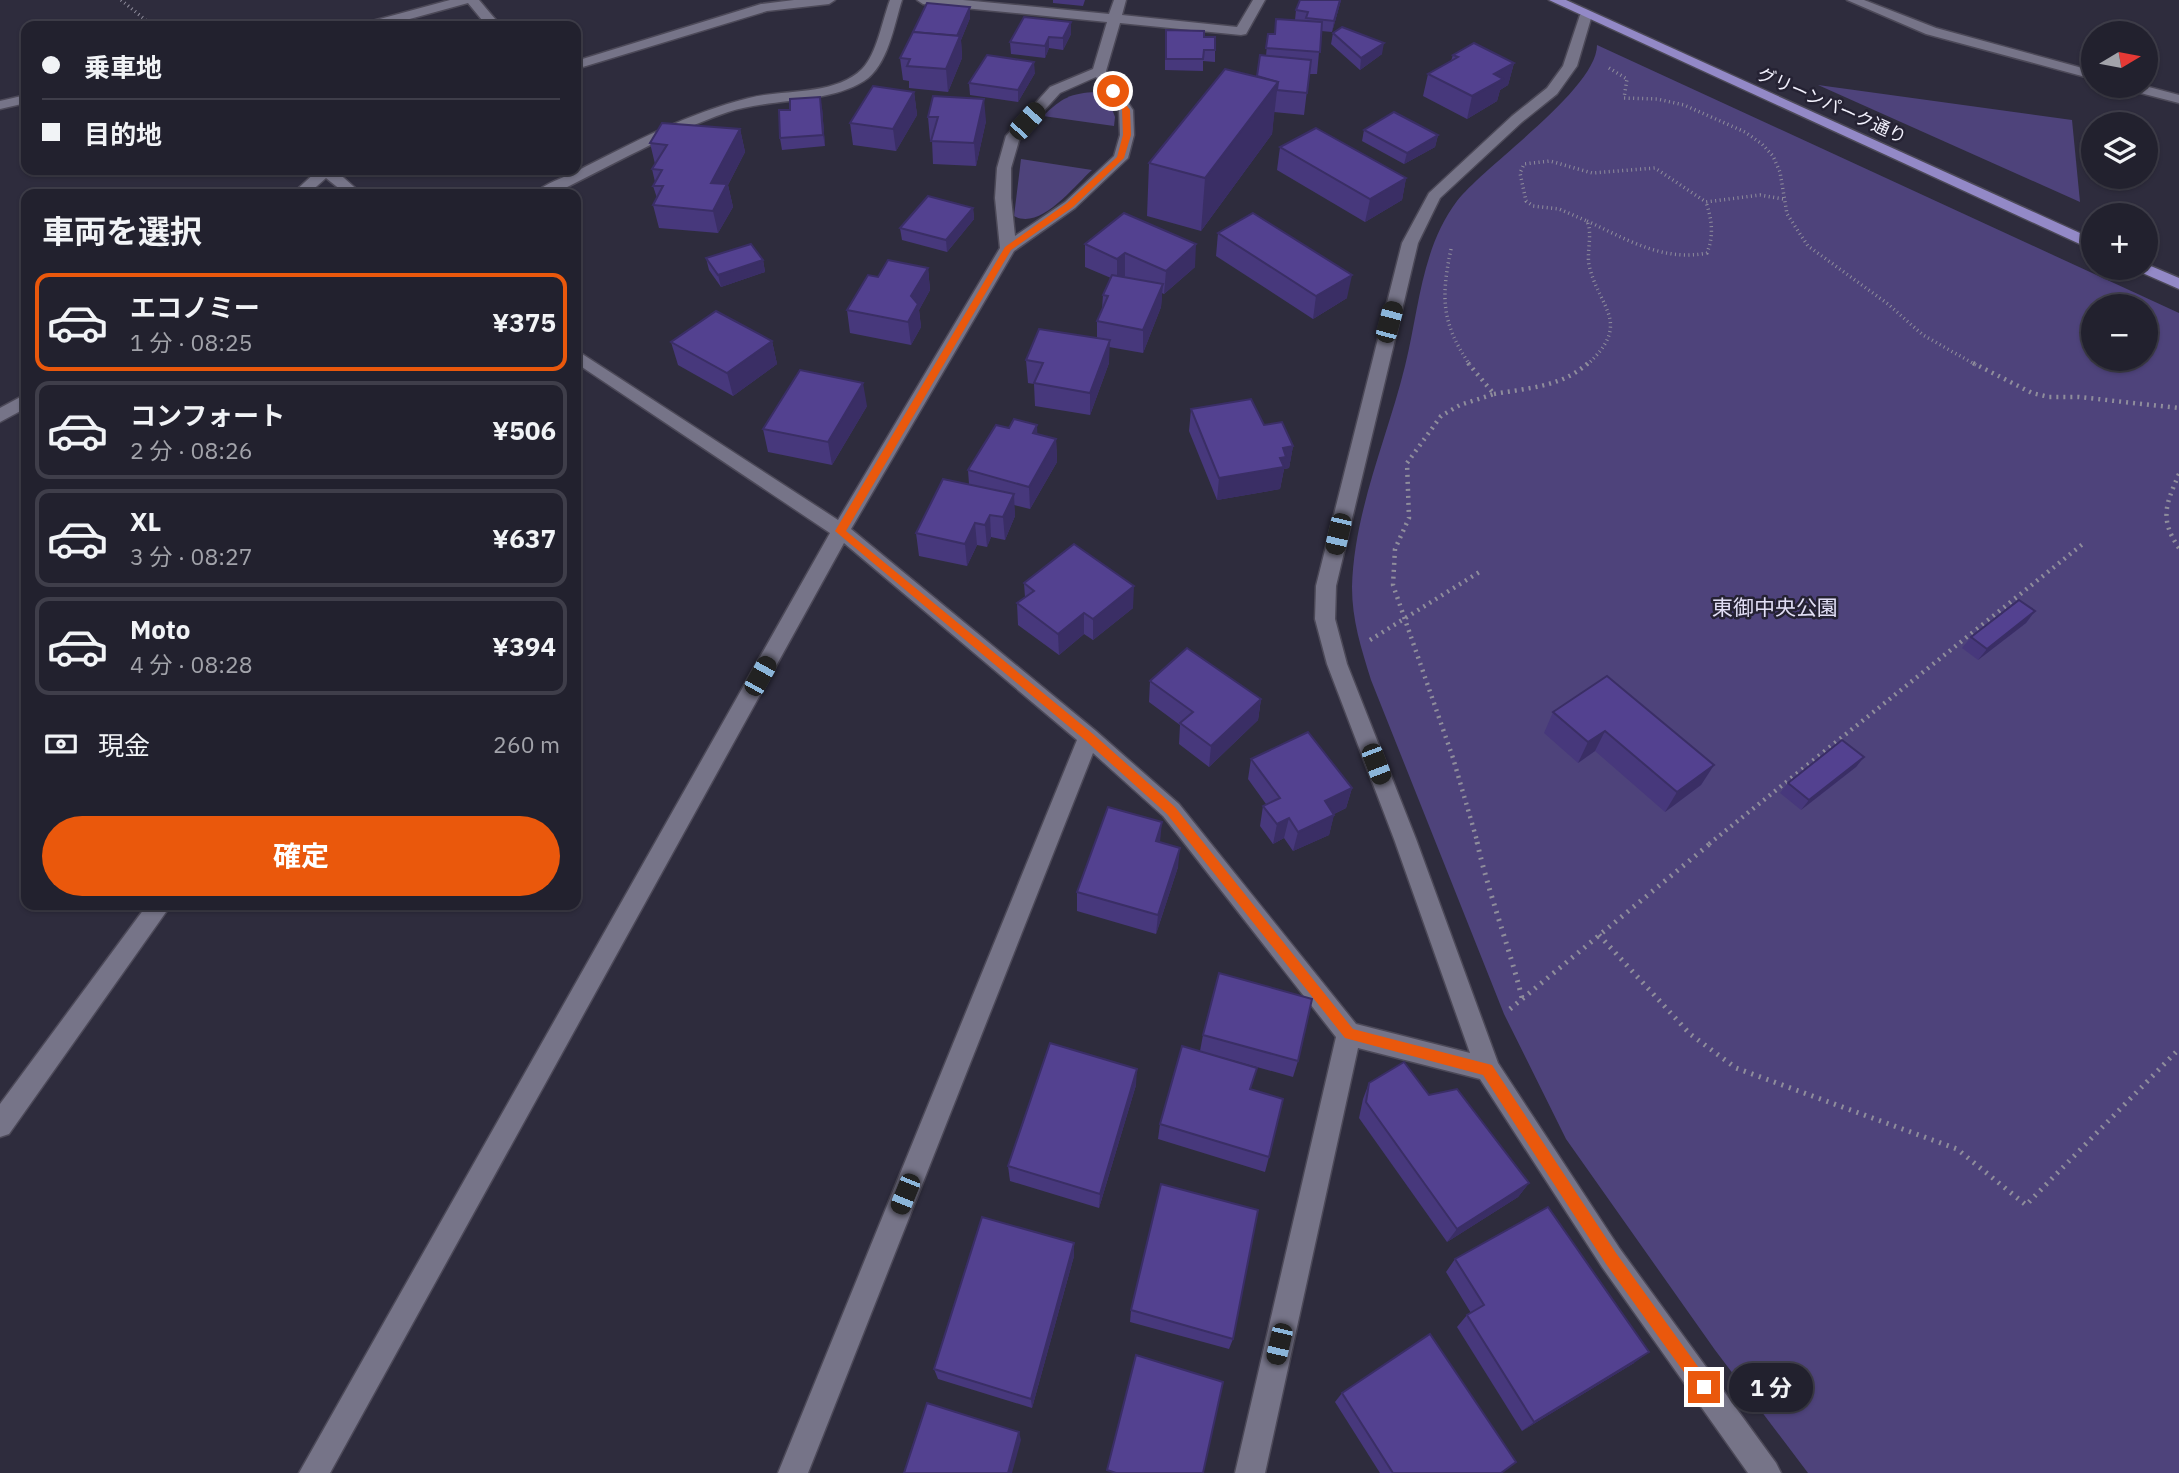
<!DOCTYPE html>
<html lang="ja">
<head>
<meta charset="utf-8">
<style>
  body { margin:0; font-family:"IBM Plex Sans","Noto Sans JP",sans-serif; background:#2e2e3a; color:#f1f3f6; height:100vh; display:flex; flex-direction:column; font-size:26px; white-space:nowrap }
  * { box-sizing:border-box; margin:0 }
  p { font-size:23px; color:#a2a3aa }
  .icon { flex:none; width:38px; height:38px; fill:none; stroke:currentColor; stroke-width:2; stroke-linecap:round; stroke-linejoin:round }
  .map { position:relative; flex:1; overflow:hidden }
  .side { position:absolute; left:21px; top:189px; width:560px; height:721px; display:flex; flex-direction:column; background:#22212e; border-radius:14px; box-shadow:0 2px 5px #0004,0 0 0 2px #3f3e4a }
  .side>* { flex:none }
  .top-card { position:absolute; left:21px; top:21px; width:560px; height:154px; border-radius:14px; box-shadow:0 2px 5px #0004,0 0 0 2px #3f3e4a; display:grid; align-content:center; height:154px; padding:0 21px; background:#22212e }
  .needle { width:46px; rotate:80deg }
  .controls { position:absolute; left:2081px; top:21px; display:grid; gap:14px }
  .controls a { display:grid; place-items:center; width:77px; height:77px; border-radius:50%; background:#22212e; box-shadow:0 2px 5px #0004,0 0 0 2px #3f3e4a; font-size:35px }
  .end { position:absolute; width:32px; height:32px; margin:-16px; border:9px solid #ea580c; background:#fff; box-shadow:0 0 0 4px #fff }
  .from { border-radius:50% }
  .bubble { position:absolute; height:49px; border-radius:24px; background:#22212e; box-shadow:0 2px 5px #0004,0 0 0 2px #3f3e4a; font-size:23px; font-weight:700; line-height:49px; text-align:center }
  .car { position:absolute; width:21px; height:42px; margin:-21px -10px; border-radius:9px; box-shadow:0 0 5px 2px #0007; background:linear-gradient(#222 24%,#8ab4d8 0 40%,#222 0 76%,#8ab4d8 0 86%,#222 0) }
  .top-card b { display:flex; align-items:center; gap:24px; height:66px; font-size:26px }
  .top-card b+b { border-top:2px solid #3f3e4a }
  .top-card i { width:18px; height:18px; background:#f1f3f6 }
  ul { padding:0; list-style:none }
  li { display:flex; align-items:center; gap:21px; height:98px; margin:0 14px 10px; padding:0 7px; border:4px solid #3f3e4a; border-radius:14px }
  li div { flex:1 }
  li b { display:block; font-size:26px }
  li em { font-style:normal; font-weight:700 }
  li.active { border-color:#ea580c }
  li>.icon { width:63px; height:63px; stroke-width:1.5 }
  h2 { padding:0 21px; font-size:32px; line-height:84px }
  .pay { display:flex; align-items:center; gap:18px; height:77px; padding:0 21px; font-size:26px }
  .pay p { margin-inline-start:auto }
  .button { display:flex; gap:14px; margin-top:auto; padding:14px 21px }
  .button a { flex:1; height:80px; border-radius:42px; background:#ea580c; color:#fff; font-size:28px; font-weight:700; line-height:80px; text-align:center }
  .map>svg:first-child { display:block }
  .green { fill:#4e437b; fill-rule:evenodd }
  .lines { fill:none; stroke-linecap:round; stroke-linejoin:round }
  .minor-casing { stroke:#4c4958; stroke-width:3 }
  .major-casing { stroke:#4c4958; stroke-width:3 }
  .path-far2 { stroke:#8f8d9c; stroke-width:3.5; stroke-dasharray:1 3.5; stroke-linecap:butt }
  .path-far1 { stroke:#8f8d9c; stroke-width:4.5; stroke-dasharray:2 5; stroke-linecap:butt }
  .path { stroke:#8f8d9c; stroke-width:5; stroke-dasharray:2 6; stroke-linecap:butt }
  .minor { fill:#767488; fill-rule:evenodd }
  .major { fill:#9389c7; fill-rule:evenodd }
  .wall { fill:#47387c }
  .shaded-wall { fill:#3a2e65 }
  .building { fill:#534190; stroke:#3a2e65; stroke-width:2 }
  .route { fill:#ea580c }
  .labels { text-anchor:middle; dominant-baseline:central; stroke-width:5; stroke-linejoin:round; paint-order:stroke }
  .far-street-label { font-size:18px; fill:#f2f1fd; stroke:#252233 }
  .park-label { font-size:21px; fill:#e1def5; stroke:#252233 }
</style>
</head>
<body>
<div class="map">
<svg width="2179" height="1473" viewBox="0 0 2179 1473">
  <rect width="100%" height="100%" fill="#2e2c3d"/>
  <!-- green -->
  <g class="green">
    <path d="M1597,45L2179,313V1473H1808L1715,1350L1566,1139L1504,1014L1371,680C1361,648 1352,620 1352,587C1354,511 1387,439 1405,366C1419,310 1421,249 1457,201C1485,165 1597,89 1597,45ZM2093,306H2146V359H2093Z"/>
    <path d="M1818,85L2072,120L2080,202Z"/>
    <path d="M1097,92L1107,96L1115,117L1114,126L1043,116C1062,98 1070,93 1097,92Z"/>
    <path d="M1021,159L1092,170C1074,186 1040,231 1014,216Z"/>
  </g>
  <g class="lines">
    <!-- minor casing -->
    <g class="minor-casing">
      <g id="minor">
        <path d="M450,0H479L501,26H487L468,3L384,26H363L365,23Z"/>
        <path d="M794,0H835L829,4L767,11L576,69V61L761,4Z"/>
        <path d="M890,0H902C894,25 888,66 864,81C828,104 770,98 728,112C667,133 611,166 553,194H535C544,183 564,178 577,171C632,143 688,113 749,98C783,89 835,96 862,69C877,54 882,21 890,0Z"/>
        <path d="M917,0H963L1109,14L1114,0H1126L1122,15L1237,27L1253,0H1265L1246,34L1241,35L1120,23L1106,71L1133,110L1134,135L1128,158L1075,208L1014,251L851,529L1096,731L1179,804L1356,1024L1470,1053L1394,839L1327,664L1315,619L1316,586L1402,243L1429,193L1512,116L1547,88L1563,66L1580,15L1586,11L1592,15L1577,66L1557,94L1522,122L1440,198L1418,243L1336,586L1335,619L1347,664L1416,839L1498,1063L1620,1249L1776,1463L1781,1473H1748L1602,1267L1480,1079L1358,1048L1265,1473H1235L1336,1037L1163,816L1093,753L808,1473H778L1077,740L844,543L330,1473H299L830,533L576,363V350L838,520L1000,248L995,198L997,168L1006,136L1050,87L1093,69L1107,22L923,4ZM1096,77L1119,110L1120,135L1114,156L1065,202L1015,236L1011,198V168L1020,137L1060,93Z"/>
        <path d="M1847,0H1864L1936,28L2093,71V79L1926,34Z"/>
        <path d="M2123,86H2145L2179,95V103L2125,89Z"/>
        <path d="M26,95V103L0,109V101Z"/>
        <path d="M318,170H335L362,194H346L326,178L308,194H292Z"/>
        <path d="M26,394V408L0,422V408Z"/>
        <path d="M147,905H171L9,1134L0,1137V1104Z"/>
      </g>
    </g>
    <!-- major casing -->
    <g class="major-casing">
      <g id="major">
        <path d="M1549,0H1566L2093,239V250Z"/>
        <path d="M2146,264L2179,278V289L2138,271L2136,268H2146Z"/>
      </g>
    </g>
    <!-- path-far2 -->
    <g class="path-far2">
      <path d="M121,0L153,26"/>
      <path d="M1609,68L1627,79L1624,98L1657,99L1684,105L1745,132L1762,144L1773,156L1780,172L1787,214L1808,246L1888,304L1923,335L1976,365"/>
      <path d="M1587,221C1626,239 1663,262 1707,253C1714,235 1712,220 1706,202"/>
      <path d="M1451,249C1441,297 1441,323 1470,365"/>
      <path d="M1587,365C1633,322 1599,309 1589,265C1587,253 1591,240 1589,227L1587,221L1559,209L1533,206L1526,201L1520,173L1524,164L1550,161L1592,173L1655,168L1706,202L1760,195L1783,199"/>
    </g>
    <!-- path-far1 -->
    <g class="path-far1">
      <path d="M1468,363L1494,394L1460,405L1441,416L1407,463L1409,518L1395,549L1393,585L1453,758L1478,844"/>
      <path d="M1973,363L2032,393L2049,397H2079L2179,408"/>
      <path d="M1494,394C1527,388 1562,387 1588,363"/>
      <path d="M2179,474C2166,504 2159,519 2179,548"/>
      <path d="M1370,640L1481,571"/>
      <path d="M1709,844L2084,543"/>
    </g>
    <!-- path -->
    <g class="path">
      <path d="M1477,842C1489,895 1509,946 1522,998"/>
      <path d="M1599,935L1690,1034L1736,1068L1957,1149L2026,1205L2179,1049"/>
      <path d="M1510,1009L1712,842"/>
    </g>
    <!-- minor -->
    <use href="#minor" class="minor"/>
    <!-- major -->
    <use href="#major" class="major"/>
  </g>
  <!-- wall -->
  <g class="wall">
    <path d="M1053,0H1085L1083,6L1053,3Z"/>
    <path d="M1341,0L1332,32L1321,31L1317,74H1309L1304,115L1274,112L1272,134L1201,231L1147,216L1149,163L1257,76L1266,56L1268,34H1275L1295,20L1296,10Z"/>
    <path d="M970,7V18L961,40L962,58L948,92L909,88V81L903,80L900,58Z"/>
    <path d="M1071,22V34L1063,50L1049,48L1045,58L1011,54L1010,42Z"/>
    <path d="M1333,33L1382,54L1360,70L1331,44Z"/>
    <path d="M1204,37L1215,50V62L1203,61V71L1165,70V41Z"/>
    <path d="M1453,55L1514,63L1508,85L1500,90L1497,101L1467,119L1423,96L1428,74L1451,61Z"/>
    <path d="M1035,73L1018,102L970,95L969,83Z"/>
    <path d="M914,92L917,115L896,151L853,145L850,123Z"/>
    <path d="M822,108L825,146L782,150L780,138L790,110Z"/>
    <path d="M928,117L986,121L976,166L933,164L932,140H930Z"/>
    <path d="M740,129L745,152L728,185L733,207L718,233L659,228L653,205L657,198L653,186L655,182L652,169L655,164L650,143Z"/>
    <path d="M1364,130L1438,135L1435,147L1404,164L1362,141Z"/>
    <path d="M1280,147L1406,178L1402,200L1365,222L1277,170Z"/>
    <path d="M973,208L974,219L947,252L902,240L900,228Z"/>
    <path d="M1218,233L1347,298L1313,319L1216,256Z"/>
    <path d="M1085,244L1195,267L1164,294L1162,293L1161,307L1143,353L1109,347V363L1090,415L1035,406L1034,384L1028,383L1026,360L1097,338V321L1102,309L1103,295L1111,278L1085,267Z"/>
    <path d="M706,258L763,260L765,272L721,287L709,270Z"/>
    <path d="M928,268L930,290L919,310L921,327L911,345L850,333L847,310L878,277Z"/>
    <path d="M772,341L777,364L733,396L678,365L671,342Z"/>
    <path d="M867,406L832,465L768,452L763,429Z"/>
    <path d="M1191,409L1264,425L1293,446L1289,468L1284,469L1280,489L1217,500L1189,431Z"/>
    <path d="M1038,434L1056,439L1057,462L1030,509L1014,505L1015,516L1005,540L991,537L987,547L977,545L967,566L919,556L916,533L969,484L968,470Z"/>
    <path d="M1024,583L1133,608L1093,640L1084,634L1059,655L1018,625L1017,603L1025,597Z"/>
    <path d="M2035,611L2026,623L1978,660L1962,648L1971,637Z"/>
    <path d="M1150,681L1261,699L1258,720L1209,767L1179,744L1180,725L1149,702Z"/>
    <path d="M1553,712L1714,765L1701,785L1665,812L1595,751L1578,763L1544,733Z"/>
    <path d="M1864,757L1856,767L1801,810L1780,793L1788,783Z"/>
    <path d="M1251,759L1352,788L1346,808L1334,814L1329,835L1293,851L1284,838L1273,844L1260,826L1263,806L1266,804L1248,779Z"/>
    <path d="M1160,842L1178,867L1156,934L1077,911V892Z"/>
    <path d="M1203,1035L1298,1061L1293,1077L1214,1055L1251,1089L1269,1157L1265,1172L1158,1139L1160,1124L1200,1051Z"/>
    <path d="M1369,1083L1429,1095L1529,1183L1518,1197L1447,1242L1359,1118L1363,1099Z"/>
    <path d="M1136,1085L1099,1208L1010,1181L1008,1166Z"/>
    <path d="M1074,1256L1032,1408L938,1379L934,1369Z"/>
    <path d="M1455,1259L1634,1363L1522,1431L1457,1327L1467,1315L1471,1313L1446,1272Z"/>
    <path d="M1131,1310L1233,1339L1229,1349L1130,1322Z"/>
    <path d="M1342,1393L1501,1473H1380L1335,1402Z"/>
  </g>
  <!-- shaded-wall -->
  <g class="shaded-wall">
    <path d="M1340,0H1341L1332,32L1334,21Z"/>
    <path d="M970,7V18L961,40L962,58L948,92L946,69L956,36Z"/>
    <path d="M1071,22V34L1063,50V38Z"/>
    <path d="M1049,37V48L1045,58V46Z"/>
    <path d="M1384,43L1382,54L1360,70L1361,58Z"/>
    <path d="M1034,62L1035,73L1018,102V90Z"/>
    <path d="M1514,63L1508,85L1500,90L1497,101L1467,119L1472,96L1494,74Z"/>
    <path d="M1278,82L1272,134L1201,231L1205,178Z"/>
    <path d="M914,92L917,115L896,151L893,129Z"/>
    <path d="M820,97L822,108L825,146L823,135Z"/>
    <path d="M984,99L986,121L976,166L974,143Z"/>
    <path d="M740,129L745,152L728,185L733,207L718,233L713,211L711,183Z"/>
    <path d="M1438,135L1435,147L1404,164L1407,153Z"/>
    <path d="M1406,178L1402,200L1365,222L1370,199Z"/>
    <path d="M973,208L974,219L947,252L946,240Z"/>
    <path d="M1196,244L1195,267L1164,294L1166,271Z"/>
    <path d="M576,250L580,262L576,266Z"/>
    <path d="M1125,253V276L1117,281V259Z"/>
    <path d="M763,260L765,272L721,287L718,275Z"/>
    <path d="M928,268L930,290L919,310L921,327L911,345L908,322L911,296Z"/>
    <path d="M1352,275L1347,298L1313,319L1316,296Z"/>
    <path d="M1163,284L1161,307L1143,353V330Z"/>
    <path d="M1110,340L1109,363L1090,415V393Z"/>
    <path d="M772,341L777,364L733,396L727,373Z"/>
    <path d="M863,383L867,406L832,465L828,442Z"/>
    <path d="M1037,425L1038,448L1033,433Z"/>
    <path d="M1056,439L1057,462L1030,509L1029,487Z"/>
    <path d="M1293,446L1289,468L1284,469L1280,489L1217,500L1219,478L1283,448Z"/>
    <path d="M1014,494L1015,516L1005,540L1003,517Z"/>
    <path d="M990,515L991,537L987,547L985,525Z"/>
    <path d="M975,523L977,545L967,566L965,544Z"/>
    <path d="M1134,586L1133,608L1093,640V619Z"/>
    <path d="M2035,611L2026,623L1978,660L1987,649Z"/>
    <path d="M1084,613V634L1059,655L1058,634Z"/>
    <path d="M1261,699L1258,720L1209,767L1211,746Z"/>
    <path d="M1605,731L1595,751L1578,763L1588,742Z"/>
    <path d="M1864,757L1856,767L1801,810L1809,800Z"/>
    <path d="M1714,765L1701,785L1665,812L1677,792Z"/>
    <path d="M1352,788L1346,808L1320,821L1325,801Z"/>
    <path d="M1334,815L1329,835L1293,851L1298,832Z"/>
    <path d="M1289,818L1284,838L1273,844L1277,824Z"/>
    <path d="M1162,822L1160,842L1155,861L1156,841Z"/>
    <path d="M1180,848L1178,867L1156,934L1158,915Z"/>
    <path d="M1137,1069L1136,1085L1099,1208L1100,1194Z"/>
    <path d="M1529,1183L1518,1197L1447,1242L1457,1229Z"/>
    <path d="M1074,1243V1256L1032,1408L1031,1399Z"/>
    <path d="M1649,1352L1634,1363L1522,1431L1534,1422Z"/>
    <path d="M1019,1432L1021,1440L1012,1473H1008Z"/>
  </g>
  <!-- building -->
  <g class="building">
    <path d="M1300,0H1340L1334,21L1306,18L1308,12L1296,10Z"/>
    <path d="M927,3L970,7L957,36L913,32Z"/>
    <path d="M1024,17L1071,22L1063,38L1049,37L1045,46L1010,42Z"/>
    <path d="M1276,19L1322,22L1320,52L1266,48L1268,34H1275Z"/>
    <path d="M1342,27L1384,43L1361,58L1333,33Z"/>
    <path d="M1166,30L1204,31V37H1215V50H1204L1203,59H1166Z"/>
    <path d="M913,32L960,36L946,69L907,66L910,59L900,58Z"/>
    <path d="M1474,43L1514,63L1494,74L1503,79L1472,96L1428,74L1458,57L1453,55Z"/>
    <path d="M987,55L1034,62L1018,90L969,83Z"/>
    <path d="M1260,55L1311,60L1307,93L1277,90L1278,82L1257,76Z"/>
    <path d="M1225,69L1278,82L1205,178L1149,163Z"/>
    <path d="M873,86L914,92L893,129L850,123Z"/>
    <path d="M933,96L984,99L974,143L931,141L938,117H928Z"/>
    <path d="M820,97L823,135L780,138L779,110H790V99Z"/>
    <path d="M1394,112L1438,135L1407,153L1364,130Z"/>
    <path d="M662,123L740,129L711,183L727,184L713,211L653,205L663,186H653L662,170L652,169L667,145L650,143Z"/>
    <path d="M1316,128L1406,178L1370,199L1280,147Z"/>
    <path d="M928,196L973,208L946,240L900,228Z"/>
    <path d="M1124,213L1196,244L1166,271L1125,253L1117,259L1085,244Z"/>
    <path d="M1253,213L1352,275L1316,296L1218,233Z"/>
    <path d="M751,244L763,260L718,275L706,258Z"/>
    <path d="M888,260L928,268L911,296L918,304L908,322L847,310L868,275L878,277Z"/>
    <path d="M1112,275L1163,284L1143,330L1097,321L1108,296L1103,295Z"/>
    <path d="M716,311L772,341L727,373L671,342Z"/>
    <path d="M1039,329L1110,340L1090,393L1034,383L1043,363L1026,360Z"/>
    <path d="M800,370L863,383L828,442L763,429Z"/>
    <path d="M1251,399L1264,425L1282,422L1293,446L1283,448L1286,457L1280,458L1284,467L1219,478L1191,409Z"/>
    <path d="M1014,419L1037,425L1033,433L1056,439L1029,487L968,470L996,425L1009,428Z"/>
    <path d="M943,479L1014,494L1003,517L990,515L985,525L975,523L965,544L916,533Z"/>
    <path d="M1074,544L1134,586L1093,619L1084,613L1058,634L1017,603L1034,591L1024,583Z"/>
    <path d="M2019,600L2035,611L1987,649L1971,637Z"/>
    <path d="M1187,648L1261,699L1211,746L1180,723L1193,712L1150,681Z"/>
    <path d="M1607,676L1714,765L1677,792L1605,731L1588,742L1553,712Z"/>
    <path d="M1308,732L1352,788L1325,801L1334,815L1298,832L1289,818L1277,824L1263,806L1280,798L1251,759Z"/>
    <path d="M1842,740L1864,757L1809,800L1788,783Z"/>
    <path d="M1108,807L1162,822L1156,841L1180,848L1158,915L1077,892Z"/>
    <path d="M1219,973L1312,999L1298,1061L1203,1035Z"/>
    <path d="M1050,1043L1137,1069L1100,1194L1008,1166Z"/>
    <path d="M1182,1046L1257,1068L1250,1089L1283,1099L1269,1157L1160,1124Z"/>
    <path d="M1404,1062L1429,1095L1457,1089L1529,1183L1457,1229L1366,1102L1369,1083Z"/>
    <path d="M1161,1184L1258,1210L1233,1339L1131,1310Z"/>
    <path d="M1548,1207L1649,1352L1534,1422L1467,1315L1484,1305L1455,1259Z"/>
    <path d="M982,1217L1074,1243L1031,1399L934,1369Z"/>
    <path d="M1430,1334L1516,1462L1501,1473H1393L1342,1393Z"/>
    <path d="M1136,1355L1223,1382L1203,1473H1116L1107,1470Z"/>
    <path d="M927,1403L1019,1432L1008,1473H904Z"/>
  </g>
  <!-- route -->
  <path class="route" d="M1110,89H1115L1130,110L1131,135L1124,158L1073,207L1011,250L846,531L1093,734L1175,807L1353,1029L1492,1065L1616,1253L1709,1382L1712,1387L1709,1393L1704,1395L1699,1393L1606,1264L1483,1075L1345,1038L1167,814L1085,740L835,531L1005,247L1067,203L1117,157L1123,135L1122,110Z"/>
  <g class="labels">
    <!-- far-street labels -->
    <g class="far-street-label">
      <text transform="translate(1832 105) rotate(24)">グリーンパーク通り</text>
    </g>
    <!-- park labels -->
    <g class="park-label">
      <text x="1775" y="607">東御中央公園</text>
    </g>
  </g>
</svg>
<div class="controls">
<a><svg class="needle" viewBox="-14 -14 28 28"><path d="M0-13l5 13h-10z" fill="#e53935"/><path d="M0 13l5-13h-10z" fill="#a2a3aa"/></svg></a>
<a><svg class="icon" aria-label="layers" viewBox="0 0 24 24"><path d="M12 4l9 5-9 5-9-5zM3 14l9 5 9-5"/></svg></a>
<a>+</a>
<a>−</a>
</div>
<i class="end from" style="left:1113px;top:91px"></i>
<i class="end" style="left:1704px;top:1387px"></i>
<div class="bubble" style="left:1729px;top:1363px;width:84px">1 分</div>
<i class="car" style="left:1027px;top:121px;rotate:42deg"></i>
<i class="car" style="left:1389px;top:322px;rotate:15deg"></i>
<i class="car" style="left:1338px;top:534px;rotate:193deg"></i>
<i class="car" style="left:760px;top:676px;rotate:29deg"></i>
<i class="car" style="left:1376px;top:764px;rotate:159deg"></i>
<i class="car" style="left:905px;top:1194px;rotate:202deg"></i>
<i class="car" style="left:1279px;top:1344px;rotate:193deg"></i>
<div class="top-card">
<b><i class="from"></i>乗車地</b>
<b><i></i>目的地</b>
</div>
<section class="side">
<h2>車両を選択</h2>
<ul>
<li class="active"><svg class="icon" aria-label="car" viewBox="0 0 24 24"><path d="M5 17H2v-5l4-1 3-4h7l3 4 3 1v5h-3M9 17h6M6 11h13"/><circle cx="7" cy="17" r="2"/><circle cx="17" cy="17" r="2"/></svg><div><b>エコノミー</b><p>1 分 · 08:25</p></div><em>¥375</em></li>
<li><svg class="icon" aria-label="car" viewBox="0 0 24 24"><path d="M5 17H2v-5l4-1 3-4h7l3 4 3 1v5h-3M9 17h6M6 11h13"/><circle cx="7" cy="17" r="2"/><circle cx="17" cy="17" r="2"/></svg><div><b>コンフォート</b><p>2 分 · 08:26</p></div><em>¥506</em></li>
<li><svg class="icon" aria-label="car" viewBox="0 0 24 24"><path d="M5 17H2v-5l4-1 3-4h7l3 4 3 1v5h-3M9 17h6M6 11h13"/><circle cx="7" cy="17" r="2"/><circle cx="17" cy="17" r="2"/></svg><div><b>XL</b><p>3 分 · 08:27</p></div><em>¥637</em></li>
<li><svg class="icon" aria-label="car" viewBox="0 0 24 24"><path d="M5 17H2v-5l4-1 3-4h7l3 4 3 1v5h-3M9 17h6M6 11h13"/><circle cx="7" cy="17" r="2"/><circle cx="17" cy="17" r="2"/></svg><div><b>Moto</b><p>4 分 · 08:28</p></div><em>¥394</em></li>
</ul>
<div class="pay"><svg class="icon" aria-label="cash" viewBox="0 0 24 24"><path d="M3 7h18v10H3z"/><circle cx="12" cy="12" r="2"/></svg>現金<p>260 m</p></div>
<div class="button"><a>確定</a></div>
</section>
</div>
</body>
</html>
